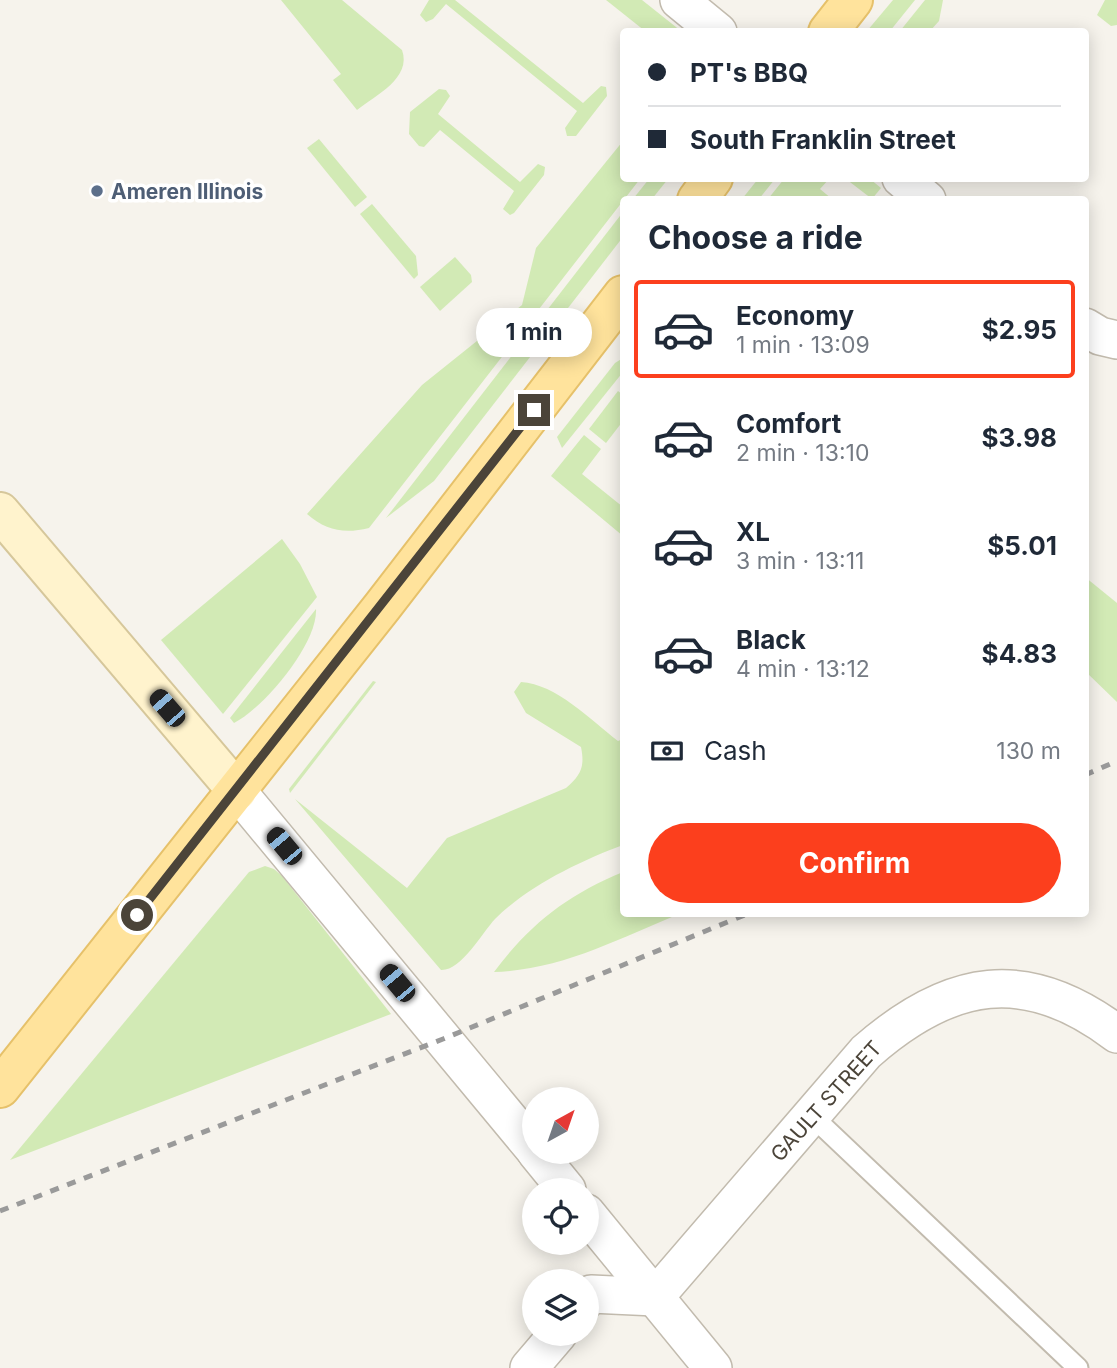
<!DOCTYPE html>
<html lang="en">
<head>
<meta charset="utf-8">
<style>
  body { margin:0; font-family:Inter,sans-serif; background:#f2f2f3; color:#1f2937; height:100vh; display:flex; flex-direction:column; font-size:26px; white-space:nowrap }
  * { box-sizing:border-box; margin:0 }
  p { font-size:23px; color:#747a83 }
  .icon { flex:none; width:38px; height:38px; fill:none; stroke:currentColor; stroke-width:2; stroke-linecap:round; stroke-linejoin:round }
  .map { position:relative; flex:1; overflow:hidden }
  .side { position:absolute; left:620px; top:196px; width:469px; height:721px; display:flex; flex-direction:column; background:#fff; border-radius:7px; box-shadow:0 4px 18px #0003 }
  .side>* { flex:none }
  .banner { position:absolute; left:620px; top:28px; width:469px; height:154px; border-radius:7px; box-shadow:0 4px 18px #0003; display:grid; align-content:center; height:154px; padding:0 28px; background:#fff }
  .needle { width:46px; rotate:40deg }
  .tools { position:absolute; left:522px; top:1087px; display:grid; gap:14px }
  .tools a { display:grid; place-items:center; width:77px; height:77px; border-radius:50%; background:#fff; box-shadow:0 4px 18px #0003; font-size:35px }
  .end { position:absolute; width:32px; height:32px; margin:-16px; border:9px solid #4b4439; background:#fff; box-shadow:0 0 0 4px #fff }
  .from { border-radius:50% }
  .bubble { position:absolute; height:49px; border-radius:24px; background:#fff; box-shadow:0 4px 18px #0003; font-size:23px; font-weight:700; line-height:49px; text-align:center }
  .car { position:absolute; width:21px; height:42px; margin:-21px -10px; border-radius:9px; box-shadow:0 0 5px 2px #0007; background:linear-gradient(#222 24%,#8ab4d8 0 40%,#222 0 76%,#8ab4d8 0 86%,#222 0) }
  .banner b { display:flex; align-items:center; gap:24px; height:66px; font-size:26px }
  .banner b+b { border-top:2px solid #e0e1e3 }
  .banner i { width:18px; height:18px; background:#1f2937 }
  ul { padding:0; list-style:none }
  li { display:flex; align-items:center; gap:21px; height:98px; margin:0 14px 10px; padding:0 14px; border:4px solid transparent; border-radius:7px }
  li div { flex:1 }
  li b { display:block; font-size:26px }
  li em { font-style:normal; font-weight:700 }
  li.selected { border-color:#fc3f1d }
  li>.icon { width:63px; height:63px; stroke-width:1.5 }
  h2 { padding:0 28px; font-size:32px; line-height:84px }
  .pay { display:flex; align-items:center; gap:18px; height:77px; padding:0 28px; font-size:26px }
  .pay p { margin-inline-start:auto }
  .action { display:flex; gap:14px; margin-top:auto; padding:14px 28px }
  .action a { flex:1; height:80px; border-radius:42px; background:#fc3f1d; color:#fff; font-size:28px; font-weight:700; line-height:80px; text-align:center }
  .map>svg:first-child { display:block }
  .green { fill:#d2eab5 }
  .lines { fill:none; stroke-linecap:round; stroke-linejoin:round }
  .lane-casing { stroke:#c2bbae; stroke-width:23 }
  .street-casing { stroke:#c2bbae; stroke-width:40 }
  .secondary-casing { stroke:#d6c79b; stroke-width:42 }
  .primary-casing { stroke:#e6c16a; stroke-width:42 }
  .lane { stroke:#fff; stroke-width:19 }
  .street { stroke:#fff; stroke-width:37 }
  .secondary { stroke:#fff3cd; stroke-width:38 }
  .primary { stroke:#ffe39c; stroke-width:38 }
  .rail { stroke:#9a9a9a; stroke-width:5; stroke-dasharray:9 9; stroke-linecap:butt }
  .route { stroke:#4b4439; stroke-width:9 }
  .service-dot { fill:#5c6f8a; stroke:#fff; stroke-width:2.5 }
  .labels { text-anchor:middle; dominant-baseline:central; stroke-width:7; stroke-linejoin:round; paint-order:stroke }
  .service-label { font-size:21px; font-weight:bold; fill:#4e5e75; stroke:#fff; text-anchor:start }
  .street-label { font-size:21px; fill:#4b4439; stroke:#fff }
</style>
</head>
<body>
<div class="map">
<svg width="1117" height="1368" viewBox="0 0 1117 1368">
  <rect width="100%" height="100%" fill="#f6f3ec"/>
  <!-- green -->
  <g class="green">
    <path d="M281,0H342L402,50C412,78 376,95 357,110L333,80L341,74Z"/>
    <path d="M429,0H455L583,103L601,86L606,87L607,96L576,136H567L565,128L577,111L446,4L433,19L426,22L420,15Z"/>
    <path d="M606,0H642L681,31H645Z"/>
    <path d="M893,0H915L890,31H867Z"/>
    <path d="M925,0H943L939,21L930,31H900Z"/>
    <path d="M1105,0H1117V25L1111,26L1097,15Z"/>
    <path d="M439,89L446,90L450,96L438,114L520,182L538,164L545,167L544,175L514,213L510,215L503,209L514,191L440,130L424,147L419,146L409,134L410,112Z"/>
    <path d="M319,139L367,197L355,207L307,148Z"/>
    <path d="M623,141V178L640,179L369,528C345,534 326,531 307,514L422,385L522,305L536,248Z"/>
    <path d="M649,179H668L652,199H633Z"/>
    <path d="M758,179H775L759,199H742Z"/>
    <path d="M784,179H829L820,189L832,199H768Z"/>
    <path d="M846,179H870L881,188L872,199Z"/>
    <path d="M372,204L416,256L418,275L414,279L360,214Z"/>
    <path d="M623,212V237L434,481L386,518Z"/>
    <path d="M455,257L471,275L472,282L440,311L420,287Z"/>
    <path d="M623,358V372L562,448L557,437L615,363Z"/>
    <path d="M618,391L623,395V421L606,443L589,429Z"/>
    <path d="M584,435L601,449L582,474L623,507V536L551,476Z"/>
    <path d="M282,539L300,564L317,597L223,714L161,640Z"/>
    <path d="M1085,577L1117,603V702L1085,671Z"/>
    <path d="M316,609C318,643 264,708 234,723L230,718Z"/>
    <path d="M373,681L376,682L290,793L289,789Z"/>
    <path d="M521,682C556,684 591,720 618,741L623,739V845C580,861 528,886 495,919C482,933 461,971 441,970L295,799L407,888L447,838L566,788C581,775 585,767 581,747L526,713L514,692Z"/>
    <path d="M265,866L274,869L282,876L391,1014L10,1160L249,872Z"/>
    <path d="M623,872V914H679C618,939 561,970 494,972C530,924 567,895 623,872Z"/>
  </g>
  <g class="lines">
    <!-- lane casing -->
    <g class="lane-casing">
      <path id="lane" d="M811,1115L1078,1368"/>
    </g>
    <!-- street casing -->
    <g class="street-casing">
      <g id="street">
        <path d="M679,0L718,32"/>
        <path d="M901,178L927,200"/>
        <path d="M1085,327L1100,336L1117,340"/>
        <path d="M237,791L534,1149"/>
        <path d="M536,1152L567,1190"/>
        <path d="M586,1213L713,1368"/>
        <path d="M586,1300L591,1294L655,1297L866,1052C950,978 1026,965 1117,1034"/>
        <path d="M529,1368L558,1334"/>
      </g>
    </g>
    <!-- secondary casing -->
    <g class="secondary-casing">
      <path id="secondary" d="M0,512L237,791"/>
    </g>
    <!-- primary casing -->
    <g class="primary-casing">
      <g id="primary">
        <path d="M828,32L853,0"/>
        <path d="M697,200L713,178"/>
        <path d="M0,1088L382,607L623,295"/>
      </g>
    </g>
    <!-- lane -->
    <use href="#lane" class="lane"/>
    <!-- street -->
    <use href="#street" class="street"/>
    <!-- secondary -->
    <use href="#secondary" class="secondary"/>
    <!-- primary -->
    <use href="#primary" class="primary"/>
    <!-- rail -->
    <g class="rail">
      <path d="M1085,775L1117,761"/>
      <path d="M0,1211L443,1039L747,914"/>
    </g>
  </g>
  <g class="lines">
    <!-- route -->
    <path class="route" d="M137,915L534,410"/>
  </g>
  <!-- markers -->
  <circle class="service-dot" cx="97" cy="191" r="7"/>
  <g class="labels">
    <!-- service labels -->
    <g class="service-label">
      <text x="111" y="191">Ameren Illinois</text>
    </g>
    <!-- street labels -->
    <g class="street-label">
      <text transform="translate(826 1101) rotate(-48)">GAULT STREET</text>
    </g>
  </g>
</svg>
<div class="tools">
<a><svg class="needle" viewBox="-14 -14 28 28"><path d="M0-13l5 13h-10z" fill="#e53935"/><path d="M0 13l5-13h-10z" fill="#747a83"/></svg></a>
<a><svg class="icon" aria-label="locate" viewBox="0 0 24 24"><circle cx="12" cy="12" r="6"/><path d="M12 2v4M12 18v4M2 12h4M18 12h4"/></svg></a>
<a><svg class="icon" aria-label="layers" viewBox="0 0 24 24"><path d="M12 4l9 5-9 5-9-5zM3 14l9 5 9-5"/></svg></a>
</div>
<i class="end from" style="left:137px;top:915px"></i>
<i class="end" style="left:534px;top:410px"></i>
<div class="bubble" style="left:476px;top:308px;width:116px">1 min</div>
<i class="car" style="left:167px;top:708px;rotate:319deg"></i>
<i class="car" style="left:284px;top:846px;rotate:320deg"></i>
<i class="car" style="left:397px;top:983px;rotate:320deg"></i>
<div class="banner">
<b><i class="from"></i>PT's BBQ</b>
<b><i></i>South Franklin Street</b>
</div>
<section class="side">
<h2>Choose a ride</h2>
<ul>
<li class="selected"><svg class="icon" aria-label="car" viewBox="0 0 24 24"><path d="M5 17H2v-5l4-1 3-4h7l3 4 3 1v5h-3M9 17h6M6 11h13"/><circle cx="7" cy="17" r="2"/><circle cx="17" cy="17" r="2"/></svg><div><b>Economy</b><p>1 min · 13:09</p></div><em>$2.95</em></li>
<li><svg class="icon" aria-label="car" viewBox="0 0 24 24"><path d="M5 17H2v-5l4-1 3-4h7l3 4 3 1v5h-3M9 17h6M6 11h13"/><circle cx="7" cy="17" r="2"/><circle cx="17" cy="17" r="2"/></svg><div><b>Comfort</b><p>2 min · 13:10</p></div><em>$3.98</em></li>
<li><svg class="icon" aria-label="car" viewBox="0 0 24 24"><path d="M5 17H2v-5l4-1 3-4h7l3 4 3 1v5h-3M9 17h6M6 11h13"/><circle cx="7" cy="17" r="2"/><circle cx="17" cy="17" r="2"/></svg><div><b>XL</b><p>3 min · 13:11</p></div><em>$5.01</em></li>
<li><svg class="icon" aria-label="car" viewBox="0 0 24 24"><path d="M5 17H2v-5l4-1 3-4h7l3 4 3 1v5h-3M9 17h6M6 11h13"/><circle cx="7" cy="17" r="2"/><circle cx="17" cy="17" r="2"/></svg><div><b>Black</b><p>4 min · 13:12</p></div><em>$4.83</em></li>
</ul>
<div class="pay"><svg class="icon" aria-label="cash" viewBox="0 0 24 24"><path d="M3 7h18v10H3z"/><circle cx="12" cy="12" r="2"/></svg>Cash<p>130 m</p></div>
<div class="action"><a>Confirm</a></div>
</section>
</div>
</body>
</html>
